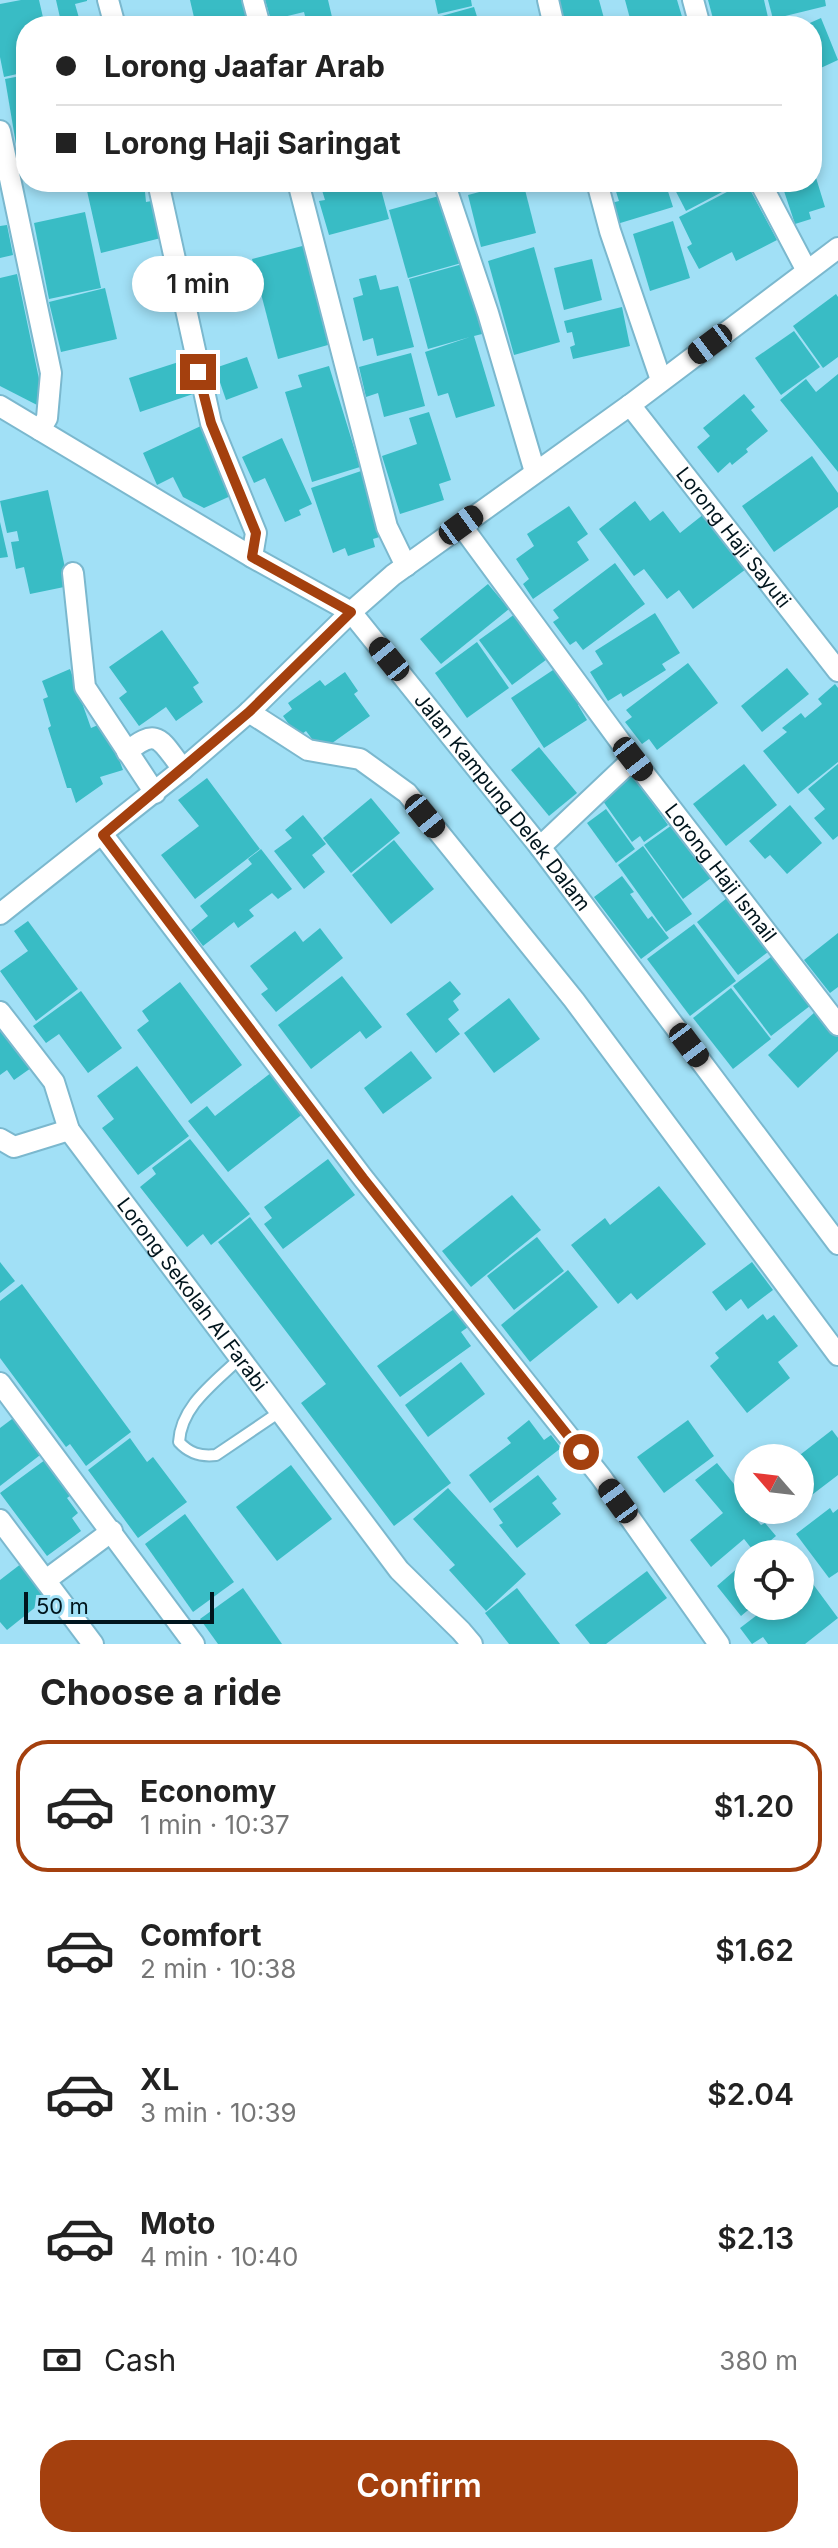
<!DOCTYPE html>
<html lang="en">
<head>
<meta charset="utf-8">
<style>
  body { margin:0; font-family:Inter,sans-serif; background:#f2f2f2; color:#222; height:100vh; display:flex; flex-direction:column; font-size:30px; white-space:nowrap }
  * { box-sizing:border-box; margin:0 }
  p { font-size:26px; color:#767676 }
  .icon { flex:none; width:44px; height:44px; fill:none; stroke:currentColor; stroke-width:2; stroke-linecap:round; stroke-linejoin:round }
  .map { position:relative; height:1644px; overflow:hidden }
  .details { display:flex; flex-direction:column; background:#fff; flex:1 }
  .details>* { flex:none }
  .hud { position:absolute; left:16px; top:16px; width:806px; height:176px; border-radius:32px; box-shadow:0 4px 12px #0003; display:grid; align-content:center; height:176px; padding:0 40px; background:#fff }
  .needle { width:52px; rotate:298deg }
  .fabs { position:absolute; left:734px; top:1444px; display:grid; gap:16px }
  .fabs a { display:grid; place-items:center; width:80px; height:80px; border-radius:50%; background:#fff; box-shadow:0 4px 12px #0003; font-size:40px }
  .scale { position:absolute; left:24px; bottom:20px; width:190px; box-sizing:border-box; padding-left:8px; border:4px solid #00151d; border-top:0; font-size:22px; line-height:28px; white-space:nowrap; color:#00151d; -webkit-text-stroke:6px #a1e0f6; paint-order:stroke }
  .end { position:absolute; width:36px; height:36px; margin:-18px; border:10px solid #a4400e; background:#fff; box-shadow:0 0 0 4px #fff }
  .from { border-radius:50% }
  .bubble { position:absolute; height:56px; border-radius:28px; background:#fff; box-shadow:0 4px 12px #0003; font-size:26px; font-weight:600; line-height:56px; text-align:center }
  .car { position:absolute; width:24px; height:48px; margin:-24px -12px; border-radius:10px; box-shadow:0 0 6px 2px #0007; background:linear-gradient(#222 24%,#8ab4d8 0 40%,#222 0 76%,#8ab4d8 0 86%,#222 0) }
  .hud b { display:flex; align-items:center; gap:28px; height:76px; font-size:30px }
  .hud b+b { border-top:2px solid #e0e0e0 }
  .hud i { width:20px; height:20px; background:#222 }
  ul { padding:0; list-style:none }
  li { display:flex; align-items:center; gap:24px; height:132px; margin:0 16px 12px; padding:0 24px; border:4px solid transparent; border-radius:32px }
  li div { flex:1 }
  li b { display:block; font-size:30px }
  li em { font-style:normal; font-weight:600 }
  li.active { border-color:#a4400e }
  li>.icon { width:72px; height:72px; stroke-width:1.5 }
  h2 { padding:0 40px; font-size:36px; line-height:96px }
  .pay { display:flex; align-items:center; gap:20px; height:88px; padding:0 40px; font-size:30px }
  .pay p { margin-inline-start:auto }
  .action { display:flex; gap:16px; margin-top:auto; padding:16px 40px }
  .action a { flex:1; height:92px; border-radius:32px; background:#a4400e; color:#fff; font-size:32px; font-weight:600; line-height:92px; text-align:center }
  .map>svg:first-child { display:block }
  .building { fill:#39bcc5 }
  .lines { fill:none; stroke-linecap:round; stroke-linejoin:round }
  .service-casing { stroke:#7bb8ce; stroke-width:14 }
  .minor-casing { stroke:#7bb8ce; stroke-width:24 }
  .service { stroke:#fff; stroke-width:10 }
  .minor { stroke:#fff; stroke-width:20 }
  .route { stroke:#a4400e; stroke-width:10 }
  .labels { text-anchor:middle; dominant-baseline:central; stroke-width:6; stroke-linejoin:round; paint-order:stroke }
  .street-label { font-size:20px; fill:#00151d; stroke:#a1e0f6 }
</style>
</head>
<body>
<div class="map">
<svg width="838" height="1644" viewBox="0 0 838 1644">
  <rect width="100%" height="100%" fill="#a1e0f6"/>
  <!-- building -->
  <g class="building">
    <path d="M21,0H39L45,26H26V72L4,77L0,57V4Z"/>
    <path d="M56,0H87V1L75,4L79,18L61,22Z"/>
    <path d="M190,0H249L255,26H196Z"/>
    <path d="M265,0H328L332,17L307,24L304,12L271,20Z"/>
    <path d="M435,0H471L472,6L438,14Z"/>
    <path d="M557,0H599L605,22L589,26H564Z"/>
    <path d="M625,0H677L683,20L661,26H632Z"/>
    <path d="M708,0H764L770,26H715Z"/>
    <path d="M768,0H825L826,6L773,19Z"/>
    <path d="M474,7L480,26H440L438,17Z"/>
    <path d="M821,18L838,60L812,72V26H803Z"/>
    <path d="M26,75V149L17,150L5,79Z"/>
    <path d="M813,168L825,207L809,212L811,219L795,224L781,182H812Z"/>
    <path d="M85,182H144L146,202L157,200L165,237L101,253Z"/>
    <path d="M313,182H379L389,219L329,235L319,201L325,200L321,187L315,189Z"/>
    <path d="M517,182H523L536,233L481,247L468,195Z"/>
    <path d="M613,182H665L673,207L617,224L611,203L619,201Z"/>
    <path d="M671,182H741L686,211Z"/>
    <path d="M746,182L777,240L736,261L732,252L699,269L687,247L692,244L679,217Z"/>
    <path d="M446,194L465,262L408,278L389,210Z"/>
    <path d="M85,212L101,288L49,299L34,223Z"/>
    <path d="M673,221L690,278L650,291L633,234Z"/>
    <path d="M7,225L13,255L0,258V226Z"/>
    <path d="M310,244L335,343L278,359L252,259Z"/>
    <path d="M534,247L560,342L514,355L488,261Z"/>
    <path d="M592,259L602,300L564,310L554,268Z"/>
    <path d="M466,263L486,333L474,336L495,406L456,418L448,393L438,396L425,352L470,337L428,349L409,279Z"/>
    <path d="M17,274L43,398L39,406L0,386V278Z"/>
    <path d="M376,275L380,290L398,286L414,347L377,356L373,338L363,341L353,298L363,295L359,279Z"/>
    <path d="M105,288L117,339L61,352L49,302Z"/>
    <path d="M836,294L838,297V357L823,368L793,326Z"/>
    <path d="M622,307L630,346L573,359L570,347L575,345L572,332L567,333L564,321Z"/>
    <path d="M794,331L820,367L781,395L755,358Z"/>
    <path d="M411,353L425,406L384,417L378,393L366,397L359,367Z"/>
    <path d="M247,357L258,388L226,400L215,368Z"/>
    <path d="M188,359L199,392L140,412L129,378Z"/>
    <path d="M329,366L360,467L312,482L285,392L302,387L298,375Z"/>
    <path d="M838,374V472L780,400L806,379L816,392Z"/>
    <path d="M744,394L755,407L751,410L768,431L746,449L748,452L732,465L730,462L718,473L697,447L710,436L703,428Z"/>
    <path d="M429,412L451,480L439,484L444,500L400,514L382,456L417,444L409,418Z"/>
    <path d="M203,425L235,494L204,508L183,497L173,477L157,485L143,453Z"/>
    <path d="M282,438L312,504L299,510L301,515L285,522L265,478L254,483L242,457Z"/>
    <path d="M812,456L838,493V507L774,552L742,506Z"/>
    <path d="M364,470L386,535L373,539L375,547L348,556L345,548L333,553L311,488Z"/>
    <path d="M48,490L69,586L30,594L24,567L16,569L11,542L19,541L17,531L7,533L0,501Z"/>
    <path d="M635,501L650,521L663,511L680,533L704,514L746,569L693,609L679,590L667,599L644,569L634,576L599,529Z"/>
    <path d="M569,506L588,534L577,542L589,560L533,599L523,584L529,579L516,559L534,546L527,534Z"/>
    <path d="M0,522L8,557L0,558Z"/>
    <path d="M615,563L645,604L583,650L576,641L570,645L553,622L559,618L553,610Z"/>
    <path d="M488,584L509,609L441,664L420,639Z"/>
    <path d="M522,609L554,654L512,685L479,640Z"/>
    <path d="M655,613L680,653L662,664L666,670L623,697L621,693L608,701L590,672L603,664L595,651Z"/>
    <path d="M162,630L199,683L193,687L203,702L176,721L166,707L139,726L119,698L127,692L109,667Z"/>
    <path d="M477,642L509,688L467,718L435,673Z"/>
    <path d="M688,663L718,703L657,750L649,739L642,744L625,722L632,717L626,710Z"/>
    <path d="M562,664L586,700L578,705L587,720L544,748L511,698Z"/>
    <path d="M787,668L809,694L762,732L741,706Z"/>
    <path d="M70,669L91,728L105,722L123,770L100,777L103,784L76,803L71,788H67L48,728L51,726L43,699L48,697L42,681Z"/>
    <path d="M345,672L358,691L354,694L370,716L321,751L306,731L298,737L283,716L292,709L288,703L320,680L325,686Z"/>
    <path d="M835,684L838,688V762L798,794L763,751L787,732L782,728L801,713L805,718L822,704L818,699Z"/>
    <path d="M539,747L577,793L549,816L511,770Z"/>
    <path d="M744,764L777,805L726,846L693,804Z"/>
    <path d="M838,764V836L833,840L814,818L825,809L808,789Z"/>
    <path d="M630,771L668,825L644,842L640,836L632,842L598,794Z"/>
    <path d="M207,778L260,849L195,899L161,855L199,826L178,800Z"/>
    <path d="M371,798L400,833L351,873L323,838Z"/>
    <path d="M790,805L822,843L787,874L770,855L765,859L749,841Z"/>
    <path d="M606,809L635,849L616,863L587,823Z"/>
    <path d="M303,815L326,844L312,855L325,872L304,889L274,851L292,838L285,830Z"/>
    <path d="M672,825L711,878L683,899L644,845Z"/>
    <path d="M394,840L434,889L391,924L352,875Z"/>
    <path d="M643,846L692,914L666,932L618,865Z"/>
    <path d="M261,849L292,889L278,899L272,893L249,910L254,916L238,928L234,922L203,946L191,930L208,916L200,906L252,864L248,859Z"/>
    <path d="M622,876L634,892L630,894L648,919L652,916L669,938L641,959L594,897Z"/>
    <path d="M727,898L768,952L738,975L697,922Z"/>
    <path d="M28,921L78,989L36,1021L0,971L28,951L14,931Z"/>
    <path d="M694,924L736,981L690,1016L647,959Z"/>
    <path d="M320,928L343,958L276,1012L261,994L268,989L250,966L295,931L303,942Z"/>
    <path d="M838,933V987L830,993L804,960Z"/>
    <path d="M776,953L815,1002L771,1036L733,986Z"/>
    <path d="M342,976L382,1027L366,1039L360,1031L311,1069L278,1025Z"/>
    <path d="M450,981L461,994L453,1001L459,1010L448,1019L460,1034L436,1053L406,1014Z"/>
    <path d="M180,982L242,1065L191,1104L137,1030L149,1021L142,1011Z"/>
    <path d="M731,988L771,1039L733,1069L693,1018Z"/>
    <path d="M81,991L122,1048L88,1073L59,1034L46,1043L33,1026Z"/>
    <path d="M509,998L540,1039L494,1073L464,1033Z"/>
    <path d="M816,1011L838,1037V1051L798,1088L768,1055Z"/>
    <path d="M0,1026L31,1068L14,1080L7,1070L0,1075Z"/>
    <path d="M411,1051L432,1078L383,1114L364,1088Z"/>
    <path d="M137,1066L189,1136L138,1175L102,1128L114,1119L97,1096Z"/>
    <path d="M272,1072L304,1113L228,1172L188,1121L207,1106L215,1116Z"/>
    <path d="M190,1139L250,1214L211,1245L203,1234L187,1247L140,1187L156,1174L152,1168Z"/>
    <path d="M328,1159L355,1195L283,1249L264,1224L272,1218L264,1207Z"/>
    <path d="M659,1186L706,1244L637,1300L631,1293L618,1304L571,1245L605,1218L610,1225Z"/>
    <path d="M512,1195L541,1230L471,1287L442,1251Z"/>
    <path d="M250,1217L451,1483L394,1526L301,1403L326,1384L218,1242Z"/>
    <path d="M537,1237L564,1271L514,1310L487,1276Z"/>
    <path d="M0,1262L15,1281L0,1293Z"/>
    <path d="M752,1262L773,1290L748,1309L741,1299L726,1311L712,1292Z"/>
    <path d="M568,1270L598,1307L530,1362L501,1325Z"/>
    <path d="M22,1284L131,1432L86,1466L70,1444L66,1447L0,1358V1301Z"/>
    <path d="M458,1306L471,1325L461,1332L471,1346L400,1397L377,1366Z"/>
    <path d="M763,1314L767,1320L774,1315L798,1346L778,1362L790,1378L747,1413L710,1366L719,1358L715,1353Z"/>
    <path d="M461,1362L485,1394L428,1437L405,1405Z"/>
    <path d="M16,1416L44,1452L0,1486V1428Z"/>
    <path d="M529,1420L544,1440L551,1435L561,1448L490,1503L469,1475L511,1443L507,1438Z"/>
    <path d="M688,1420L714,1456L664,1493L637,1457Z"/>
    <path d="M832,1430L838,1438V1475L800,1504V1458H796Z"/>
    <path d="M130,1438L147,1462L153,1457L187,1502L138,1538L88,1470Z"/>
    <path d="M49,1457L75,1492L67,1498L78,1513L72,1518L81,1531L47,1556L0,1493Z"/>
    <path d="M717,1463L742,1494L738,1497L748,1510L761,1525L765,1523L776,1536L764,1546L771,1554H756L744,1539L711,1567L690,1540L723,1513L695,1480Z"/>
    <path d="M291,1465L332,1519L277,1561L236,1507Z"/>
    <path d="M538,1475L557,1499L552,1503L561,1514L517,1548L499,1525L503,1523L493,1509Z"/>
    <path d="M448,1488L526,1574L486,1611L449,1570L455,1565L413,1519Z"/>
    <path d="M830,1508L833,1513L838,1509V1572L829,1578L796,1534Z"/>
    <path d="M185,1514L234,1582L193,1612L145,1544Z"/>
    <path d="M748,1559V1606H753L741,1616L717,1586Z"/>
    <path d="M26,1560L52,1594L7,1630L0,1622V1580Z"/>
    <path d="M647,1571L667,1598L606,1644H590L575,1625Z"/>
    <path d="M807,1576L838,1618L805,1644H768L763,1637L752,1644L740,1628L769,1606H800V1582Z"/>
    <path d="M243,1588L282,1644H218L200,1619Z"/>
    <path d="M517,1588L560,1644H509L485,1613Z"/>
  </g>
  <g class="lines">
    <!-- service casing -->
    <g class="service-casing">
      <path id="service" d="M241,1357C216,1382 181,1405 179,1442C189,1453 200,1457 216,1455L281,1411"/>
    </g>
    <!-- minor casing -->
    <g class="minor-casing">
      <g id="minor">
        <path d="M108,0L115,26"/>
        <path d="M253,0L260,26"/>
        <path d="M548,0L554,26"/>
        <path d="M693,0L700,26"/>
        <path d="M0,131L51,373L47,418L40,430"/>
        <path d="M158,182L211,423L256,533L252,557"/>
        <path d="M298,182L387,527L406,566"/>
        <path d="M444,182L488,313L535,472"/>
        <path d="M597,182L610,231L661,380"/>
        <path d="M760,182L807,271"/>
        <path id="s1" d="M630,405L838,671"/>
        <path id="s2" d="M0,406L252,557L351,612L540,847L838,1244"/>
        <path id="s3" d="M461,525L633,759L838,1025"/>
        <path d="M73,573L85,687L155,793"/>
        <path d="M249,712L308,750L360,759L407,793L574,1000L838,1355"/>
        <path d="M127,752C159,725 161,742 183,769"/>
        <path d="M103,835L363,1178L601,1477L719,1644"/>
        <path d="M540,847L633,759"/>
        <path d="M0,914L183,769L249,712L351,612L393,575L630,405L838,248"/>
        <path id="s4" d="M0,1012L54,1082L69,1130L399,1570L461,1631L472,1644"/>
        <path d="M0,1139L14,1147L69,1130"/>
        <path d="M0,1383L194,1644"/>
        <path d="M0,1520L93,1644"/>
        <path d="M46,1580L112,1531"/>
      </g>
    </g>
    <!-- service -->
    <use href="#service" class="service"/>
    <!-- minor -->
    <use href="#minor" class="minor"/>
  </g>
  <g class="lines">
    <!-- route -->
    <path class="route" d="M198,372L211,423L256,533L252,557L351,612L249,712L103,835L363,1178L581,1452"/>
  </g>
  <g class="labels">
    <!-- street labels -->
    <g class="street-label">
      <text stroke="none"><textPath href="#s1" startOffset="168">Lorong Haji Sayuti</textPath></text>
      <text stroke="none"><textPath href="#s2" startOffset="650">Jalan Kampung Delek Dalam</textPath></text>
      <text stroke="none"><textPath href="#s3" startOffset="434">Lorong Haji Ismail</textPath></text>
      <text stroke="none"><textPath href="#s4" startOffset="344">Lorong Sekolah Al Farabi</textPath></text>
    </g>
  </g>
</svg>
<div class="fabs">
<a><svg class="needle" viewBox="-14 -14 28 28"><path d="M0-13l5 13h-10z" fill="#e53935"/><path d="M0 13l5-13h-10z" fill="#767676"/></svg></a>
<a><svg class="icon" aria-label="locate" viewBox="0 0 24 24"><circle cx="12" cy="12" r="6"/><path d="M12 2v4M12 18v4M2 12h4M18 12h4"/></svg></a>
</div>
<div class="scale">50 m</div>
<i class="end from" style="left:581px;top:1452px"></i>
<i class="end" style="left:198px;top:372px"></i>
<div class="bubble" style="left:132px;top:256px;width:132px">1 min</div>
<i class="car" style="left:710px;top:344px;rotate:233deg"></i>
<i class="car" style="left:461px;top:525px;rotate:54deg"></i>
<i class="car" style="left:389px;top:659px;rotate:321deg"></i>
<i class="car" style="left:633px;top:759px;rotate:142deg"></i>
<i class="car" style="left:425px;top:816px;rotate:141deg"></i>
<i class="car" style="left:689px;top:1045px;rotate:143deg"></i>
<i class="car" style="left:618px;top:1501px;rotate:324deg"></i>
<div class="hud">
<b><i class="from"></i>Lorong Jaafar Arab</b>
<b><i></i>Lorong Haji Saringat</b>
</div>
</div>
<section class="details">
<h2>Choose a ride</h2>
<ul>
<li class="active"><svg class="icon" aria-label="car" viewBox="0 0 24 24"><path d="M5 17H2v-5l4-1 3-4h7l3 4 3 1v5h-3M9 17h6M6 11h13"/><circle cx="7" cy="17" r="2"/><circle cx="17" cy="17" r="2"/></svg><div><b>Economy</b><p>1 min · 10:37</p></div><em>$1.20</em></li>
<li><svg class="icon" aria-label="car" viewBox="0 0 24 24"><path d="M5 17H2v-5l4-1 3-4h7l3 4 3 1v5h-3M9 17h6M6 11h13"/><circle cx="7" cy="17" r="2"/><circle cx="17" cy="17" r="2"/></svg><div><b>Comfort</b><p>2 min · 10:38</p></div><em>$1.62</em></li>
<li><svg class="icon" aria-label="car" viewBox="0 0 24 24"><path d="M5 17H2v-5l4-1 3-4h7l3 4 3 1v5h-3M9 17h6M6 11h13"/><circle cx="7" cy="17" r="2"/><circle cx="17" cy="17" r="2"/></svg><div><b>XL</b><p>3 min · 10:39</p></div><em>$2.04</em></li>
<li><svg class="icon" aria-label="car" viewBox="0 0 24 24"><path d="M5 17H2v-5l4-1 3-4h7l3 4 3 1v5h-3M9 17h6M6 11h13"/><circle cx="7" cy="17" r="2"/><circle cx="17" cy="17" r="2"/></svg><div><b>Moto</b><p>4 min · 10:40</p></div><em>$2.13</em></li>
</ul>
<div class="pay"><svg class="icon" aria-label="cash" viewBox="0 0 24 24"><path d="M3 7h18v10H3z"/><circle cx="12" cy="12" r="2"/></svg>Cash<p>380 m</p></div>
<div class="action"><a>Confirm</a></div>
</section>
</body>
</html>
